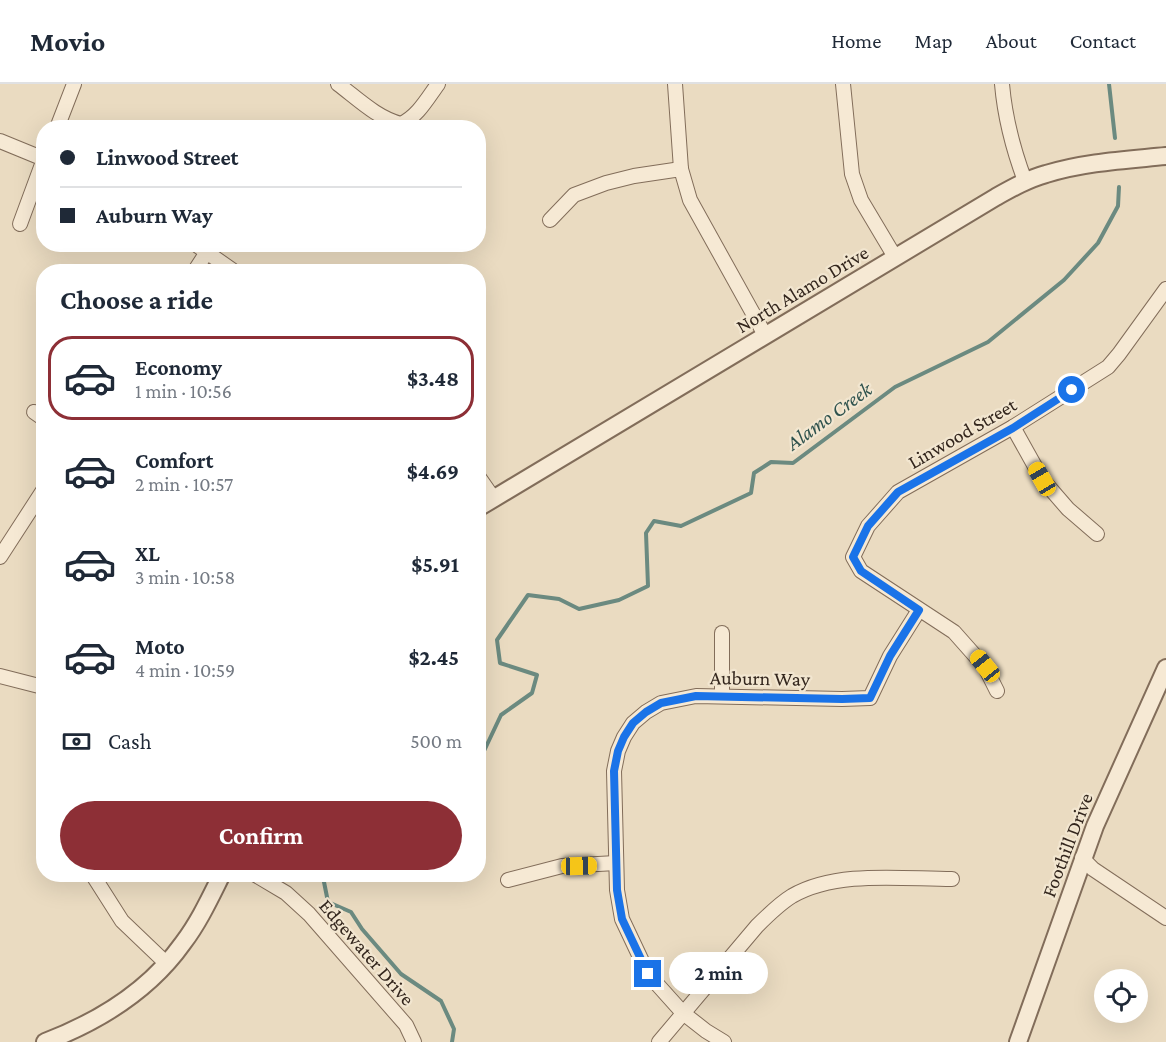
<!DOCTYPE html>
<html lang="en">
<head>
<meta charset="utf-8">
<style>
  body { margin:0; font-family:"Crimson Pro",serif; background:#f2f2f3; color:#1f2937; height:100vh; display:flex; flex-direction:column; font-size:22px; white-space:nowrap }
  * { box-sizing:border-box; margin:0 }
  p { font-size:20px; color:#747a83 }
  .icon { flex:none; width:33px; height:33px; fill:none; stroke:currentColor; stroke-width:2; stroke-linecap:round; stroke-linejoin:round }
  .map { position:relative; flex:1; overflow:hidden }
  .sheet { position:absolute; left:36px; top:180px; width:450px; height:618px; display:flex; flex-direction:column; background:#fff; border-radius:24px; box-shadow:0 6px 24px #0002 }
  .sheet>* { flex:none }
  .guide { position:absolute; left:36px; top:36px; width:450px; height:132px; border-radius:24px; box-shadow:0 6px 24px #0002; display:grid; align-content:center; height:132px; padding:0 24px; background:#fff }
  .fabs { position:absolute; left:1094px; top:885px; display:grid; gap:12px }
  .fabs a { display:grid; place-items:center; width:54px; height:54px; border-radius:50%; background:#fff; box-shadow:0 6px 24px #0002; font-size:30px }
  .end { position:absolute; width:27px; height:27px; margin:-14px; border:8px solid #1a73e8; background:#fff; box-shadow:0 0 0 3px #fff }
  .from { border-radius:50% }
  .bubble { position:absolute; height:42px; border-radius:21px; background:#fff; box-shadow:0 6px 24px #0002; font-size:20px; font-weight:700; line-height:42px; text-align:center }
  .car { position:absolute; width:18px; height:36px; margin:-18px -9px; border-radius:8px; box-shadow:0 0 4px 2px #0007; background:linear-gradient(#f5c518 24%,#345 0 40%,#f5c518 0 76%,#345 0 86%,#f5c518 0) }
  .guide b { display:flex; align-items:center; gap:21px; height:57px; font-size:22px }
  .guide b+b { border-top:2px solid #e0e1e3 }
  .guide i { width:15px; height:15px; background:#1f2937 }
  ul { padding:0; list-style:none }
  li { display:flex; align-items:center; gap:18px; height:84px; margin:0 12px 9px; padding:0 12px; border:3px solid transparent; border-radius:24px }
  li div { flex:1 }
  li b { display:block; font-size:22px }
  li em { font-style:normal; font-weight:700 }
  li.selected { border-color:#8d2f36 }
  li>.icon { width:54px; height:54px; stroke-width:1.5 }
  h2 { padding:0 24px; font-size:27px; line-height:72px }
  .pay { display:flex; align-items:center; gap:15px; height:66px; padding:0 24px; font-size:22px }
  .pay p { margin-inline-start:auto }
  .primary-button { display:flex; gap:12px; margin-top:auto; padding:12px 24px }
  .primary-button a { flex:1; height:69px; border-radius:36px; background:#8d2f36; color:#fff; font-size:24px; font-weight:700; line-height:69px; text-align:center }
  header { display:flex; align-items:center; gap:36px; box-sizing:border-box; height:84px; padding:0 30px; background:#fff; border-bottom:2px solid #e0e1e3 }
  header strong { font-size:28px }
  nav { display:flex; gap:33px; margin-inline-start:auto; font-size:21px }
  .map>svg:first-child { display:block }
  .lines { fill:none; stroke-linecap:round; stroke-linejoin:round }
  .stream { stroke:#6b8a80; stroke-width:4 }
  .minor-casing { stroke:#826d5a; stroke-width:16 }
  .tertiary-casing { stroke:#826d5a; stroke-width:20 }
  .minor { stroke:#f6e9d4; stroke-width:14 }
  .tertiary { stroke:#f6e9d4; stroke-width:16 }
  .route { stroke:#1a73e8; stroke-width:8 }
  .labels { text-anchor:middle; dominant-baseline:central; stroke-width:4.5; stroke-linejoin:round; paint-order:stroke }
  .street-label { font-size:20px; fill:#33261d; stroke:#f2e6d0 }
  .water-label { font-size:21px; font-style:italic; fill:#2e524d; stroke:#f2e6d0 }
</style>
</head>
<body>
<header>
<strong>Movio</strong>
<nav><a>Home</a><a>Map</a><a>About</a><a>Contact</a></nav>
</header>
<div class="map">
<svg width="1166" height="958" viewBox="0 0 1166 958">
  <rect width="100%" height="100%" fill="#eadbc1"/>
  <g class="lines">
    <!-- stream -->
    <g class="stream">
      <path d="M1109,0L1115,54"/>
      <path d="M478,667H484L501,631L532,609L537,591L500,579L497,556L528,511L559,515L579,525L619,516L648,502L646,449L654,437L681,442L751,409L754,389L771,378L793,379L895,303L988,258L1064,196L1098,159L1118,122L1119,103"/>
      <path d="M324,790L323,793L328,818L351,828L362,845L401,890L441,917L454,945L452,958"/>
    </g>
    <!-- minor casing -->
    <g class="minor-casing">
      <g id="minor">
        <path d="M338,0C358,15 377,34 401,40C418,32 427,15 438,0"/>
        <path d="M675,0L681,85L690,116L765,251"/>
        <path d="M843,0L852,90L861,116L895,173"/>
        <path d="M1002,0C1005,35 1013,65 1025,97"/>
        <path d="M57,44L74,0"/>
        <path d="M0,57L44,75"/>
        <path d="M550,136L574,111L606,99L634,92L681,85"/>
        <path d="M20,140L44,75"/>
        <path d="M195,160L235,188"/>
        <path d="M194,188L207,168"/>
        <path d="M34,328L44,335"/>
        <path d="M1013,343L1042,395L1068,425L1097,450"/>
        <path d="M478,392L494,415"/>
        <path d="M0,473L44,405"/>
        <path d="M722,549V612"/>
        <path d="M0,592L39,602"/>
        <path d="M997,607L985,583L954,548L861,487L853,473L868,442L898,408L1013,343L1108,283L1119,270L1166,205"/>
        <path d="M1082,774L1093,785L1166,834"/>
        <path d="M254,790L286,809L309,830L406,941L414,958"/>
        <path d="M94,793L122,837L167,880"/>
        <path d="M508,796L562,782L616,779"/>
        <path d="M659,958L757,842C768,831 779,820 792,812C837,786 902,795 952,795"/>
        <path d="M724,958L706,947L683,929L648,890L622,835L617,806L614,687L618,667L624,653L633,639L646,628L661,619L696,612L842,615L870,614L890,572L919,526"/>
      </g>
    </g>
    <!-- tertiary casing -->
    <g class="tertiary-casing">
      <g id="tertiary">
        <path d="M478,424L996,113C1012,104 1028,95 1046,90C1085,78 1126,76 1166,72"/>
        <path d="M45,958C100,937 149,907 183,859C199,838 210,814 222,790"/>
        <path d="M1018,958L1095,742L1166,584"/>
      </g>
    </g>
    <!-- minor -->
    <use href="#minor" class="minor"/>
    <!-- tertiary -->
    <use href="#tertiary" class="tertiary"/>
  </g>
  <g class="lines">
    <!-- route -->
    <path class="route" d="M648,890L622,835L617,806L614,687L618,667L624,653L633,639L646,628L661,619L696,612L842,615L870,614L890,572L919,526L861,487L853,473L868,442L898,408L1013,344L1072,306"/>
  </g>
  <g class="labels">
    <!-- street labels -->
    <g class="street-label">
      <text transform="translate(802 205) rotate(-31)">North Alamo Drive</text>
      <text transform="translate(962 349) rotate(-30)">Linwood Street</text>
      <text transform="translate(760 594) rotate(1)">Auburn Way</text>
      <text transform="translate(1067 761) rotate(-69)">Foothill Drive</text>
      <text transform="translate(367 868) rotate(49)">Edgewater Drive</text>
    </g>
    <!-- water labels -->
    <g class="water-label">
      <text transform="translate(829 332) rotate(-36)">Alamo Creek</text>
    </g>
  </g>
</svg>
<div class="fabs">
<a><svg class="icon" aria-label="locate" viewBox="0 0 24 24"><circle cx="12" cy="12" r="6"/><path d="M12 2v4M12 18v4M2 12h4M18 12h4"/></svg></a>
</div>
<i class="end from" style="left:1072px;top:306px"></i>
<i class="end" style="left:648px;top:890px"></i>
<div class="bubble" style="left:669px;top:868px;width:99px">2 min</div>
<i class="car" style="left:1042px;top:395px;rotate:330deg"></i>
<i class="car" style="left:985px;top:582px;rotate:321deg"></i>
<i class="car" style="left:579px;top:782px;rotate:89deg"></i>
<div class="guide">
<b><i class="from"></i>Linwood Street</b>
<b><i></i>Auburn Way</b>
</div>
<section class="sheet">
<h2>Choose a ride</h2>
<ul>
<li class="selected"><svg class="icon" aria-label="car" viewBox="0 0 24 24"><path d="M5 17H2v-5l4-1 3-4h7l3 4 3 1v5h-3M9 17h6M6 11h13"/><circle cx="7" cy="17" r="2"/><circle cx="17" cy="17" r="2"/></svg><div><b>Economy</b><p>1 min · 10:56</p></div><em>$3.48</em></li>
<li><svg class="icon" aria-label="car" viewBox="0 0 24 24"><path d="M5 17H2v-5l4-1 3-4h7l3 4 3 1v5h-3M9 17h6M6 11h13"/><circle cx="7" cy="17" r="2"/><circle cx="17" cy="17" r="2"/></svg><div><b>Comfort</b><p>2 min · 10:57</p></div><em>$4.69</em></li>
<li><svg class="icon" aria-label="car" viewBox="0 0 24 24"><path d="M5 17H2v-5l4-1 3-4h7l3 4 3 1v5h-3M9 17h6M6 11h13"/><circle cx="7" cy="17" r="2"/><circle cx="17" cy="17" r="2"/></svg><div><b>XL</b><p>3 min · 10:58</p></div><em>$5.91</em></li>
<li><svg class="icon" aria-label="car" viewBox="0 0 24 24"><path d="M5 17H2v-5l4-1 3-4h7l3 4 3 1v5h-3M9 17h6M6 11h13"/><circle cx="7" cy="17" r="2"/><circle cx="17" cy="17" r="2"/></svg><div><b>Moto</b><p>4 min · 10:59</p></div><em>$2.45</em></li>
</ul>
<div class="pay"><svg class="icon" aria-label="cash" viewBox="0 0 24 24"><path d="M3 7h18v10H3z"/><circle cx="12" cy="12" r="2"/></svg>Cash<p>500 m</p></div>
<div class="primary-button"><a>Confirm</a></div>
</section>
</div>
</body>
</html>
